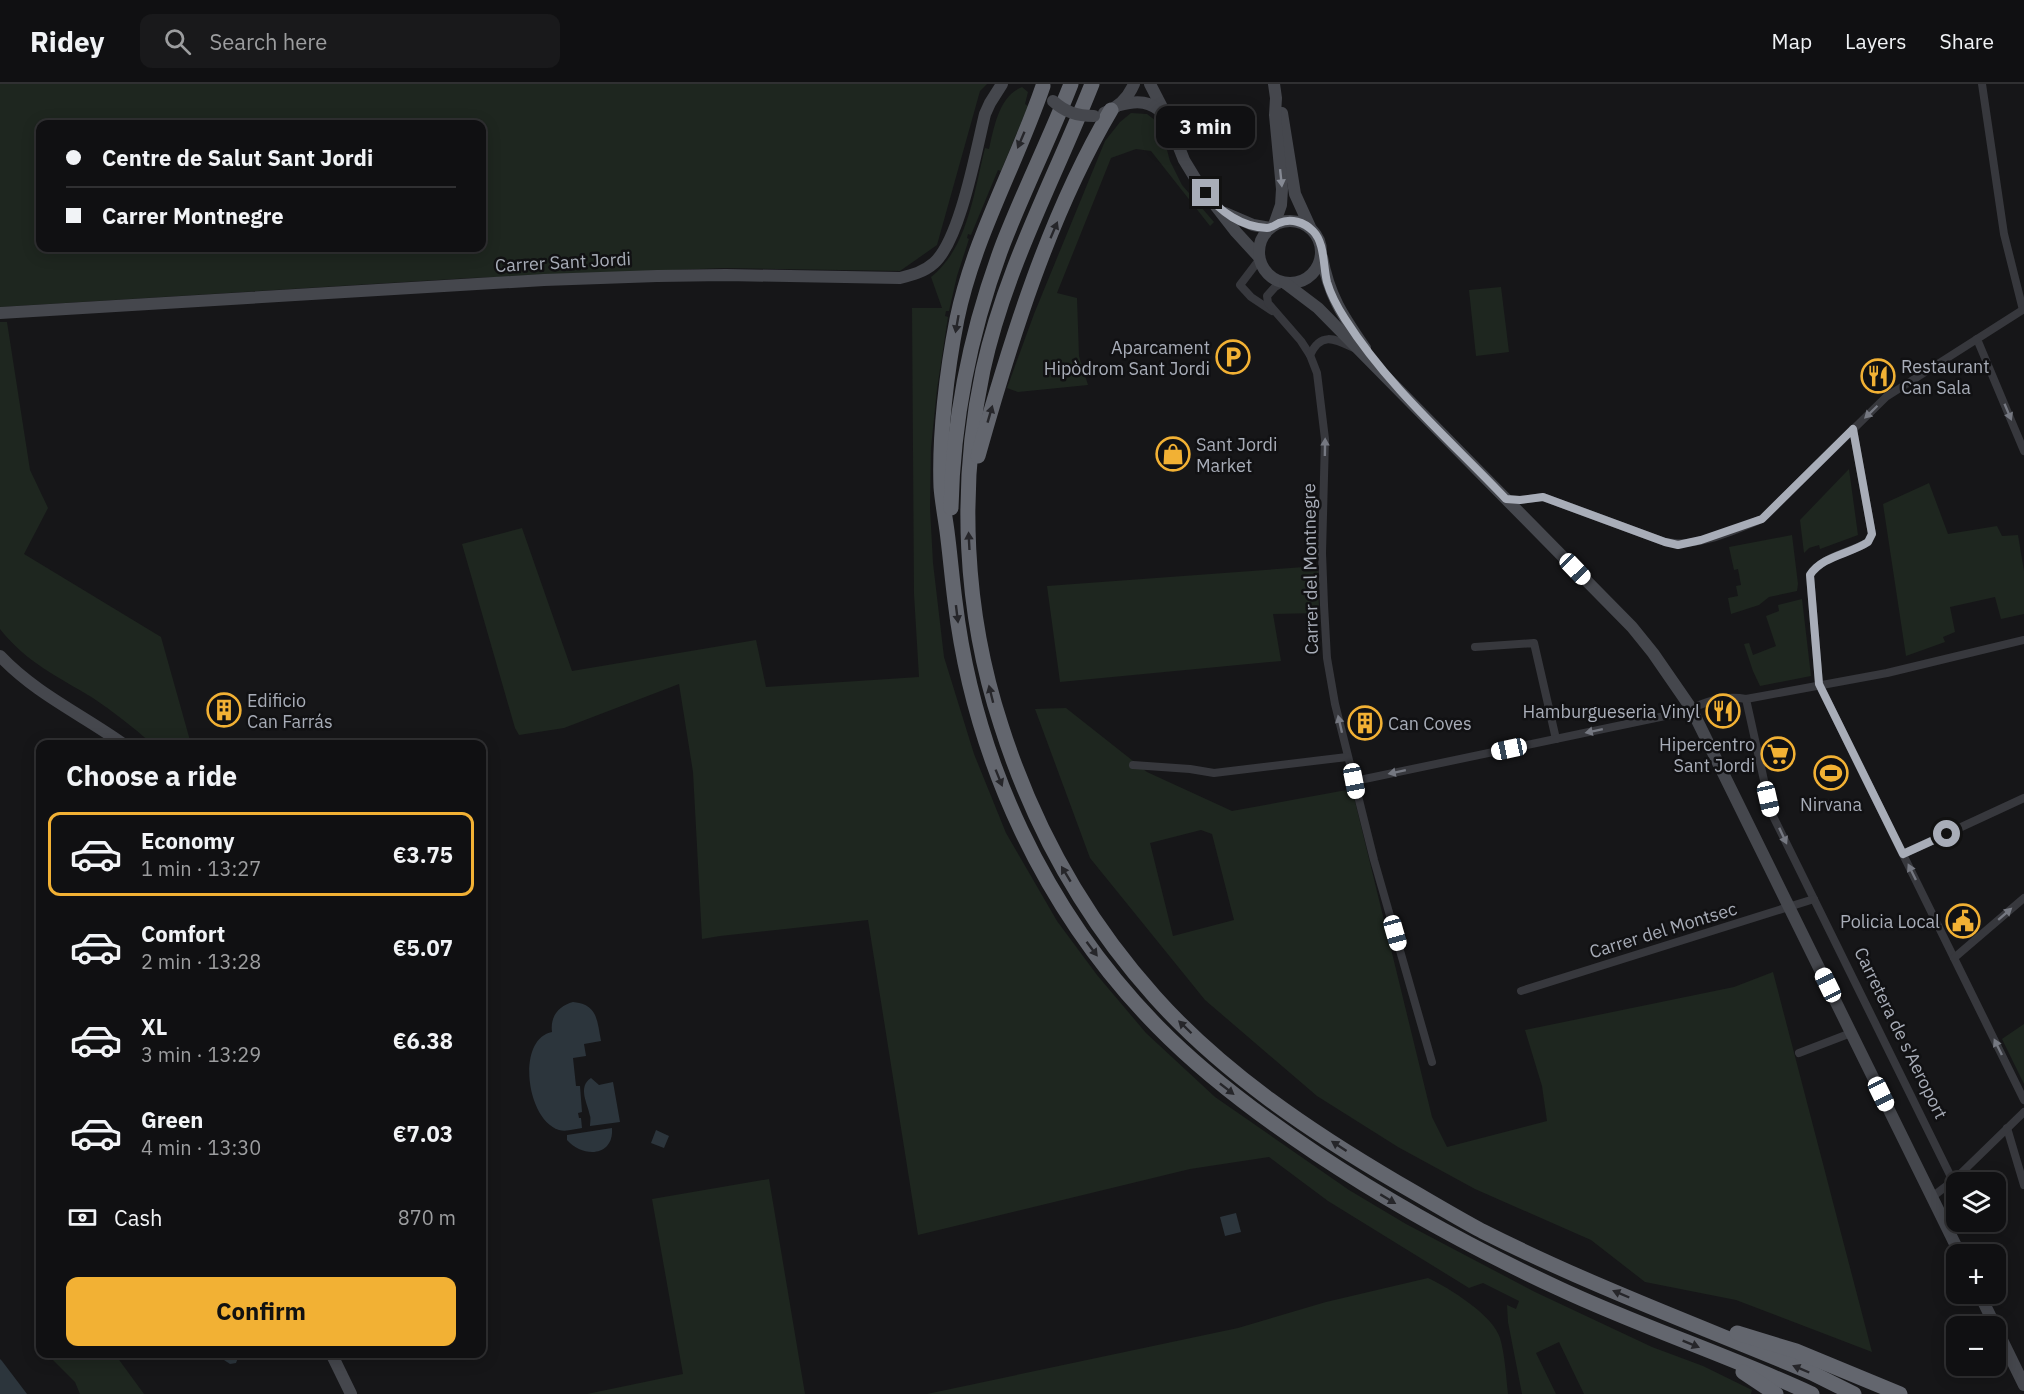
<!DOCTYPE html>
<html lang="en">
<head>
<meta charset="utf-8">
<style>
  body { margin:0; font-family:"IBM Plex Sans",sans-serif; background:#19191b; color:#f1f3f6; height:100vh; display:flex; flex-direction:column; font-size:22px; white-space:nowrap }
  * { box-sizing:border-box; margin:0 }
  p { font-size:20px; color:#9c9d9f }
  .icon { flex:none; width:33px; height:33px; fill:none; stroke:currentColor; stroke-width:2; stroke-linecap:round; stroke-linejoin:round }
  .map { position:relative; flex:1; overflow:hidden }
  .drawer { position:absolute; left:36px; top:656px; width:450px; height:618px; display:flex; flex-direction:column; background:#101012; border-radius:12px; box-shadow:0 3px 15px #0003,0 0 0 2px #303032 }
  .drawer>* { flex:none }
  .banner { position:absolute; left:36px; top:36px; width:450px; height:132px; border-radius:12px; box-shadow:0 3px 15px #0003,0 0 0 2px #303032; display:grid; align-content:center; height:132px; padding:0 30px; background:#101012 }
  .fabs { position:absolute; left:1946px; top:1088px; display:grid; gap:12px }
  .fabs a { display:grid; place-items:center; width:60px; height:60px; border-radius:12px; background:#101012; box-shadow:0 3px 15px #0003,0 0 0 2px #303032; font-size:30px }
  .end { position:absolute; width:27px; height:27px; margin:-14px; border:8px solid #a8adb8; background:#111; box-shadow:0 0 0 3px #111 }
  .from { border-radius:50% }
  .bubble { position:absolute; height:42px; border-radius:12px; background:#101012; box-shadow:0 3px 15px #0003,0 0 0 2px #303032; font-size:20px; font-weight:800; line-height:42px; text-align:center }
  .car { position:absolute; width:18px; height:36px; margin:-18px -9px; border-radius:8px; box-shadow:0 0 4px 2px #0007; background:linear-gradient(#fff 24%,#345 0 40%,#fff 0 76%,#345 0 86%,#fff 0) }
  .banner b { display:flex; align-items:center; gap:21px; height:57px; font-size:22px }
  .banner b+b { border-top:2px solid #303032 }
  .banner i { width:15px; height:15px; background:#f1f3f6 }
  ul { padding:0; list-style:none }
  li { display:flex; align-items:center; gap:18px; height:84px; margin:0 12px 9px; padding:0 18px; border:3px solid transparent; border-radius:12px }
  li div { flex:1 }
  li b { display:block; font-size:22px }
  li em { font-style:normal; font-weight:800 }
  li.on { border-color:#f2b134 }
  li>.icon { width:54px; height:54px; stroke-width:1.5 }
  h2 { padding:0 30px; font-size:27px; line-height:72px }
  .pay { display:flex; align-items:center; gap:15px; height:66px; padding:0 30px; font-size:22px }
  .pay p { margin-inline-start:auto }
  .button { display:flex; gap:12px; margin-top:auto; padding:12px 30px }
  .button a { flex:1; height:69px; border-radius:12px; background:#f2b134; color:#111; font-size:24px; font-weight:800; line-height:69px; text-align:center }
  header { display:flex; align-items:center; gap:36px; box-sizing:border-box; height:84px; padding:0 30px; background:#101012; border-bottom:2px solid #303032 }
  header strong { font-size:28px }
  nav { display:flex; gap:33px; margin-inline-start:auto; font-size:21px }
  .search { width:420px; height:54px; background:#19191b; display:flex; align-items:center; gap:15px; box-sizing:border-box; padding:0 21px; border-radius:12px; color:#9c9d9f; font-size:22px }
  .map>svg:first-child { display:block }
  .green { fill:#1e261f; fill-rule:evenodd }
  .water { fill:#2c353c }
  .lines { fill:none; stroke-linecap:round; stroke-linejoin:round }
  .street { stroke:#37383d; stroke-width:8 }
  .secondary { stroke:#45474d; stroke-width:12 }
  .highway { stroke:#63666e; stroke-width:15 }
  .secondary-bridge { stroke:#45474d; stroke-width:12 }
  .oneway { fill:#26262a }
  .oneway2 { fill:#858993 }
  .oneway3 { fill:#757881 }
  .route { stroke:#a8adb8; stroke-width:8 }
  .labels { text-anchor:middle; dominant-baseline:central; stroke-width:5; stroke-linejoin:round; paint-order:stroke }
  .street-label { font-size:18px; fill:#a8adb8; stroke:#111113 }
  .poi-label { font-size:18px; fill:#a8adb8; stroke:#111113; text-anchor:end }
</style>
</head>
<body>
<header>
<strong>Ridey</strong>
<div class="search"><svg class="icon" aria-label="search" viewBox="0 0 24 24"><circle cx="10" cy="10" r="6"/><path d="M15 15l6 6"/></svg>Search here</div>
<nav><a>Map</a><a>Layers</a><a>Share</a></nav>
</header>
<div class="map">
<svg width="2024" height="1310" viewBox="0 0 2024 1310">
  <rect width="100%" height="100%" fill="#161618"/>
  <!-- green -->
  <g class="green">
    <path d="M0,0H987L980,7L937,161L900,187L725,184L470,194L0,223ZM40,40H482V164H40Z"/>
    <path d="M1022,3L1028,8L1025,20L1028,22L1001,87L998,86L971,151L968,150L967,154L969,155L957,192L949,227H946L945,232L948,233L937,305L931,364L930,424L933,479L944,573L974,670L1006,749L1057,837L1097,891L1146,949L1215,1013L1349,1106L1406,1140L1535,1208L1652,1263L1703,1282L1752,1306L1751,1310H1584L1559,1258L1536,1269L1556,1310H1522L1508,1238L1507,1221L1516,1225L1519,1217L1483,1199L1469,1204L1328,1117L1269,1073L1190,1085L918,1151L868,836L720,852L702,855L693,688L679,600L564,644L519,651L515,644L462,460L522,444L572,587L756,556L766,603L919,593L914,510L912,224H942L931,193C968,164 974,107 985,64L989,65C994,43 999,12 1022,3Z"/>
    <path d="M1131,29L1147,30L1160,40L1170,77L1182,101L1214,138L1210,142L1151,67L1136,65L1111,74L1057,209L1077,214L1079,272L1088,301L1018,308L1007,304L1034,230L1105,57L1120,38Z"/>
    <path d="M1501,203L1509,268L1476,272L1469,206Z"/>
    <path d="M0,238H7L30,386L48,424L24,470L161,553L191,660H152C133,643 114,628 93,614C57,592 27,579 0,545Z"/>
    <path d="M1849,385L1858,451L1820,465L1819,461L1809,464L1804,469L1800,436Z"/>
    <path d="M1929,399L1948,450L1997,442L2002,452L2018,451L2024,487V530L2001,535L1995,513L1950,523L1955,548L1943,553L1945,558L1906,572L1883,420Z"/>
    <path d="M1792,451L1798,500L1797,507L1769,513L1759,521L1731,530L1728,514L1738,512L1736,502L1741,501L1738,485L1734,486L1729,463Z"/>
    <path d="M1318,482L1319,529L1273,530L1281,577L1060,598L1047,502Z"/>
    <path d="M1802,515L1811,592L1760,602L1753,587L1744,560L1749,559L1753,571L1776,562L1766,532L1779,527L1778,521Z"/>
    <path d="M1066,624L1147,688L1232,727L1352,705L1432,1033L1447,1063L1547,1037L1542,1002L1525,946L1734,903L1773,888L1872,1268L1736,1216L1645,1198L1591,1156L1475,1105L1398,1063L1317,1012L1205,916L1090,774L1035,625ZM1201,746L1212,750L1234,836L1173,852L1150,759Z"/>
    <path d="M2024,940V1000L2002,955Z"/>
    <path d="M769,1095L805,1310H587L683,1290L652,1115Z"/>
    <path d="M1428,1194C1449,1204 1493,1231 1500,1254C1505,1271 1506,1292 1508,1310H927L1238,1244L1326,1218Z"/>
    <path d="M48,1269H114L144,1310H80L75,1298L49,1272Z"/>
  </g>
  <!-- water -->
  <g class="water">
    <path d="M573,918C598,920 597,937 601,957L584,960L586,972L573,974L576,1002H580L582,1028L578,1029L579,1034H581L582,1044C575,1045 566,1048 559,1046C526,1036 516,955 552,948C550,932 559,922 573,918Z"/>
    <path d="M591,994L599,1001L613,998L620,1038L590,1042C590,1041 591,1033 590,1032C588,1020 577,1003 591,994Z"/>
    <path d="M612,1044C614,1073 583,1074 567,1056V1051Z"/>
    <path d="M656,1046L669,1052L664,1064L651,1059Z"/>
    <path d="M1236,1129L1241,1148L1225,1152L1220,1133Z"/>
    <path d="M221,1269H238V1274L236,1279L230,1280L224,1276Z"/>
    <path d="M0,1275L2,1277L27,1310H0Z"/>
  </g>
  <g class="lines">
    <!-- street -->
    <g class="street">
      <path d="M1982,0L2004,150L2023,226"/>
      <path d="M1259,176L1240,201L1251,213L1272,227"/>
      <path d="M1282,199L1275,203L1267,212L1268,219L1301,257L1310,271L1317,289L1325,355L1322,469L1324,521L1327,574L1335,620L1374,776L1432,978"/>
      <path d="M1977,255L2024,367"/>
      <path d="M1310,271C1321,247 1335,255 1354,264"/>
      <path d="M1853,345L1872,450L1868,458C1850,469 1822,472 1810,491L1819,600L2024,1016"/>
      <path d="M1506,415L1520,416L1543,413L1665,458C1697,464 1733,447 1762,435L1886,313L2024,225"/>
      <path d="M1475,563L1534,559L1556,655"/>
      <path d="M1746,615L1771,728L1953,1097"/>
      <path d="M1133,681L1190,685L1214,689L1347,673"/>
      <path d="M1355,697L1684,628C1704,618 1723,611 1746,615L1887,589L2024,556"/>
      <path d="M1903,770L2024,714"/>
      <path d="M1954,874L2024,814"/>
      <path d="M1521,907L1814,815"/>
      <path d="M1799,969L1851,949"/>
      <path d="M2007,1044L2024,1101"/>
      <path d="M1932,1113L1953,1097L2024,1028"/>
    </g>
    <!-- secondary -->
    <g class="secondary">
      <path d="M1150,0L1167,33L1184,76L1198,99L1236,148L1259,173"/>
      <path d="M1120,21C1138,16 1150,17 1164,30"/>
      <path d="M1104,29C1118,24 1128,14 1134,0"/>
      <path d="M1282,29L1295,110L1310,143"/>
      <path d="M1225,129L1253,141L1270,144"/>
      <circle cx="1290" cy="168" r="31"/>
      <path d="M1274,141L1281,121L1282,105L1275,31L1276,14L1274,0"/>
      <path d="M1322,173C1329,212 1343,232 1365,264"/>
      <path d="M1285,199L1318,224L1632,543L1653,569L1691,624L1960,1170"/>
      <path d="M0,229L544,196L657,192L726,191L900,194C912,191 924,188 934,179C960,156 976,67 985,30L990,19L1002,0"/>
      <path d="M0,572C36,610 81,630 123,660"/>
      <path d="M1979,1209L2024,1301"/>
      <path d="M331,1269L351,1310"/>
    </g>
    <!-- highway -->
    <g class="highway">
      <path d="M1092,0C1054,96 1005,185 983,286C958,403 964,528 1001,641C1033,742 1085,835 1155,913C1223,989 1311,1048 1398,1099C1426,1115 1454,1132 1482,1147C1589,1201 1702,1243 1812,1289L1854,1310"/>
      <path d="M1043,2C1016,81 974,153 957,235C947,286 939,351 941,403C942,417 945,432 947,447C950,470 952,494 955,517C974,676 1045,828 1158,943C1206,992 1260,1032 1317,1070C1394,1121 1474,1165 1558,1204C1641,1243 1728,1271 1812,1310"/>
      <path d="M978,372C1011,255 1049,131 1111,26"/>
      <path d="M951,424C953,333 971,245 1003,160C1024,106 1050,54 1071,0"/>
      <path d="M1737,1249L1796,1267L1900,1310"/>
      <path d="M1743,1288L1776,1310"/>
    </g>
    <!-- secondary-bridge -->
    <path class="secondary-bridge" d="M1053,17C1065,28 1077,32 1094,32"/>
  </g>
  <!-- one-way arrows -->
  <defs><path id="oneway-solid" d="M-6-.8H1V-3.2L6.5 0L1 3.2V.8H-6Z" transform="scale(1.5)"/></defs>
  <g class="oneway">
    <use href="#oneway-solid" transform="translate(1021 56) rotate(113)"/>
    <use href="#oneway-solid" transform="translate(1054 146) rotate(-67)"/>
    <use href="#oneway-solid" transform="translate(957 240) rotate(100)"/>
    <use href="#oneway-solid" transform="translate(990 330) rotate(-74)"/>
    <use href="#oneway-solid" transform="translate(969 457) rotate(-93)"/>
    <use href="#oneway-solid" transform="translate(957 530) rotate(83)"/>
    <use href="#oneway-solid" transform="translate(991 610) rotate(-104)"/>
    <use href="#oneway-solid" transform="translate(999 694) rotate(68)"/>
    <use href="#oneway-solid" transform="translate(1066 790) rotate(-121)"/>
    <use href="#oneway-solid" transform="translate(1092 865) rotate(53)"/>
    <use href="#oneway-solid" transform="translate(1185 943) rotate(-136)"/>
    <use href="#oneway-solid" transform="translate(1227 1005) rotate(38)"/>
    <use href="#oneway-solid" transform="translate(1339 1062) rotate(-147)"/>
    <use href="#oneway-solid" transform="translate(1388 1115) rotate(31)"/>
    <use href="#oneway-solid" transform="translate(1621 1210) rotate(-157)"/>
    <use href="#oneway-solid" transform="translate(1691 1260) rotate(22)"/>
    <use href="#oneway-solid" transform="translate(1801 1285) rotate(-157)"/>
  </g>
  <use class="oneway2" href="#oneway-solid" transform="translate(1281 94) rotate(84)"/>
  <g class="oneway3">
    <use href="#oneway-solid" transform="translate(1871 328) rotate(136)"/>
    <use href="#oneway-solid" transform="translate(2008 328) rotate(67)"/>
    <use href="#oneway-solid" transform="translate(1325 363) rotate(-89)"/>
    <use href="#oneway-solid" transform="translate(1340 640) rotate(-103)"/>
    <use href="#oneway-solid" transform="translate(1594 647) rotate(168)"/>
    <use href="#oneway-solid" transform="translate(1397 688) rotate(168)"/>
    <use href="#oneway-solid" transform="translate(1783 752) rotate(65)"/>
    <use href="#oneway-solid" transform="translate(1912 788) rotate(-116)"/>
    <use href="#oneway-solid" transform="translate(2005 830) rotate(-41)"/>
    <use href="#oneway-solid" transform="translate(1998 963) rotate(-116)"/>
  </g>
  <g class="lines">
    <!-- route -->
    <path class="route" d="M1206,109C1220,128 1242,143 1267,144C1271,144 1275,141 1279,139C1291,134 1304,138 1313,147C1325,159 1323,182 1327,198C1331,212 1338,224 1345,235C1389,304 1451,357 1506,415L1520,416L1543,413L1665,458L1678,461L1701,456L1762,435L1853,345L1872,450L1868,458C1850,470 1822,472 1810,491L1819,600L1903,770L1947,750"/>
  </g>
  <!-- icons -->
  <defs>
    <g id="parking-ring" transform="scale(1.725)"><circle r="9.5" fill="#111113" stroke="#f2b134" stroke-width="1.5"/><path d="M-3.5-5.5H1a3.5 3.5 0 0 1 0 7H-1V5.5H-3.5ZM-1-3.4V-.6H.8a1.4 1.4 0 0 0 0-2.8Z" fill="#f2b134"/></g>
    <g id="restaurant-ring" transform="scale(1.725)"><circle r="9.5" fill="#111113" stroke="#f2b134" stroke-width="1.5"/><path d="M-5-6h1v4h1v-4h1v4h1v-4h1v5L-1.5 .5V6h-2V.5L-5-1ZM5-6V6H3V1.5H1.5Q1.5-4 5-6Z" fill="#f2b134"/></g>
    <g id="shop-ring" transform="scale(1.725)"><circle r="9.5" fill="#111113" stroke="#f2b134" stroke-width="1.5"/><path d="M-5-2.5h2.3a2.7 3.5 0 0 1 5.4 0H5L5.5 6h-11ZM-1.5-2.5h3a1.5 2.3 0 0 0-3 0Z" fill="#f2b134"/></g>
    <g id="building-ring" transform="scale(1.725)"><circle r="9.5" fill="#111113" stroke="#f2b134" stroke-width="1.5"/><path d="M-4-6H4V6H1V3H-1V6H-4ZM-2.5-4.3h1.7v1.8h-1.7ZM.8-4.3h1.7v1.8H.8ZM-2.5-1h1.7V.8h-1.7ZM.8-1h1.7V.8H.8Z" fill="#f2b134"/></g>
    <g id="supermarket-ring" transform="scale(1.725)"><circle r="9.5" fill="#111113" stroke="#f2b134" stroke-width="1.5"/><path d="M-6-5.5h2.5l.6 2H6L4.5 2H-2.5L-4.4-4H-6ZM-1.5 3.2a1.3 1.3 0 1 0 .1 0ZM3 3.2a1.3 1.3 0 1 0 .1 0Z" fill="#f2b134"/></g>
    <g id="stadium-ring" transform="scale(1.725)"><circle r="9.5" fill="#111113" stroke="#f2b134" stroke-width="1.5"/><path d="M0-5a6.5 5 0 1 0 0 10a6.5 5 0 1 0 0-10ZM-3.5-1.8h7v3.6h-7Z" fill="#f2b134"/></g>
    <g id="civic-ring" transform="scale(1.725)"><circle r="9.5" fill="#111113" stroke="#f2b134" stroke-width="1.5"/><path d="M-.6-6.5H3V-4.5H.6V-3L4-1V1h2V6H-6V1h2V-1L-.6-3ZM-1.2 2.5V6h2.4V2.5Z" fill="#f2b134"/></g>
  </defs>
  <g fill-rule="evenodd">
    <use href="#parking-ring" x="1233" y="273"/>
    <use href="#restaurant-ring" x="1878" y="292"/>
    <use href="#shop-ring" x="1173" y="370"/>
    <use href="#building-ring" x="224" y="626"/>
    <use href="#restaurant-ring" x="1723" y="627"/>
    <use href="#building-ring" x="1365" y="639"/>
    <use href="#supermarket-ring" x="1778" y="670"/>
    <use href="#stadium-ring" x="1831" y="689"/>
    <use href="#civic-ring" x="1963" y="837"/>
  </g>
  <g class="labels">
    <!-- street labels -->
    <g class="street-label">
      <text transform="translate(563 178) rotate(-3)">Carrer Sant Jordi</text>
      <text transform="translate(1310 485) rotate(-91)">Carrer del Montnegre</text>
      <text transform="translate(1663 846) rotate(-17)">Carrer del Montsec</text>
      <text transform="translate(1901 949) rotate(64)">Carretera de s'Aeroport</text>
    </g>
    <!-- poi labels -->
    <g class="poi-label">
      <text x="1210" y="263">Aparcament<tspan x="1210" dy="21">Hipòdrom Sant Jordi</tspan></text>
      <text x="1901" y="282" text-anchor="start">Restaurant<tspan x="1901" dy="21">Can Sala</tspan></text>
      <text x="1196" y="360" text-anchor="start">Sant Jordi<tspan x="1196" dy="21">Market</tspan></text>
      <text x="247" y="616" text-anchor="start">Edificio<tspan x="247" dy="21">Can Farrás</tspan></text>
      <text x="1700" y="627">Hamburgueseria Vinyl</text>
      <text x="1388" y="639" text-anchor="start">Can Coves</text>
      <text x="1755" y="660">Hipercentro<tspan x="1755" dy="21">Sant Jordi</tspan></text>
      <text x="1831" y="720" text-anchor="middle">Nirvana</text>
      <text x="1940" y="837">Policia Local</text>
    </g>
  </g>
</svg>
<div class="fabs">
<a><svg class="icon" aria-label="layers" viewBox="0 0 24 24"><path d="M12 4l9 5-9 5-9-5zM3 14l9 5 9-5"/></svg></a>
<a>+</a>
<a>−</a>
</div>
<i class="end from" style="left:1947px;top:750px"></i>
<i class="end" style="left:1206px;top:109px"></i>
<div class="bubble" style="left:1156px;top:22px;width:99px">3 min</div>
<i class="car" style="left:1575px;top:485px;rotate:136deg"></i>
<i class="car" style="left:1509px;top:665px;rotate:258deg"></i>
<i class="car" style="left:1354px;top:697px;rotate:169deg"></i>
<i class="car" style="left:1768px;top:715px;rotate:167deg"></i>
<i class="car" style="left:1395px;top:849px;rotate:164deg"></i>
<i class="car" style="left:1828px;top:901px;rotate:334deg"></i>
<i class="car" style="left:1881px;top:1010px;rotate:154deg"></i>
<div class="banner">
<b><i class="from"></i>Centre de Salut Sant Jordi</b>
<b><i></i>Carrer Montnegre</b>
</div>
<section class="drawer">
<h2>Choose a ride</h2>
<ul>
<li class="on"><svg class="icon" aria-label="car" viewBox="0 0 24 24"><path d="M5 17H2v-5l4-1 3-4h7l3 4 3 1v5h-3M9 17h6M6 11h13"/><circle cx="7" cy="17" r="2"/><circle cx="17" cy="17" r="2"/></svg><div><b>Economy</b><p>1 min · 13:27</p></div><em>€3.75</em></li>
<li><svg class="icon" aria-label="car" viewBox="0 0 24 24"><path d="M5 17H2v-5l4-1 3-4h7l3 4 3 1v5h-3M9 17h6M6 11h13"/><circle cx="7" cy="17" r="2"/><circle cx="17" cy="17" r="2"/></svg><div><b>Comfort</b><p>2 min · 13:28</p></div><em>€5.07</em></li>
<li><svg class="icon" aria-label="car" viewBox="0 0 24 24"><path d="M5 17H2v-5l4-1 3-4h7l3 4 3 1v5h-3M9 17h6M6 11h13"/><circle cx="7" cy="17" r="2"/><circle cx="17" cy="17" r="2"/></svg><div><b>XL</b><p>3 min · 13:29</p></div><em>€6.38</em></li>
<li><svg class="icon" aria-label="car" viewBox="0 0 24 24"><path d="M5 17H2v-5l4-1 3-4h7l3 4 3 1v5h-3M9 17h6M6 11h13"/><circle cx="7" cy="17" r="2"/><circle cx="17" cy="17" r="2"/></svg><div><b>Green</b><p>4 min · 13:30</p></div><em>€7.03</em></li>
</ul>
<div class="pay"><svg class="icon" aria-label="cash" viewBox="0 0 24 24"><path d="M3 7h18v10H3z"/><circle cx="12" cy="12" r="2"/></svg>Cash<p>870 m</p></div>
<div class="button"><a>Confirm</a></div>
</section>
</div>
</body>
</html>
